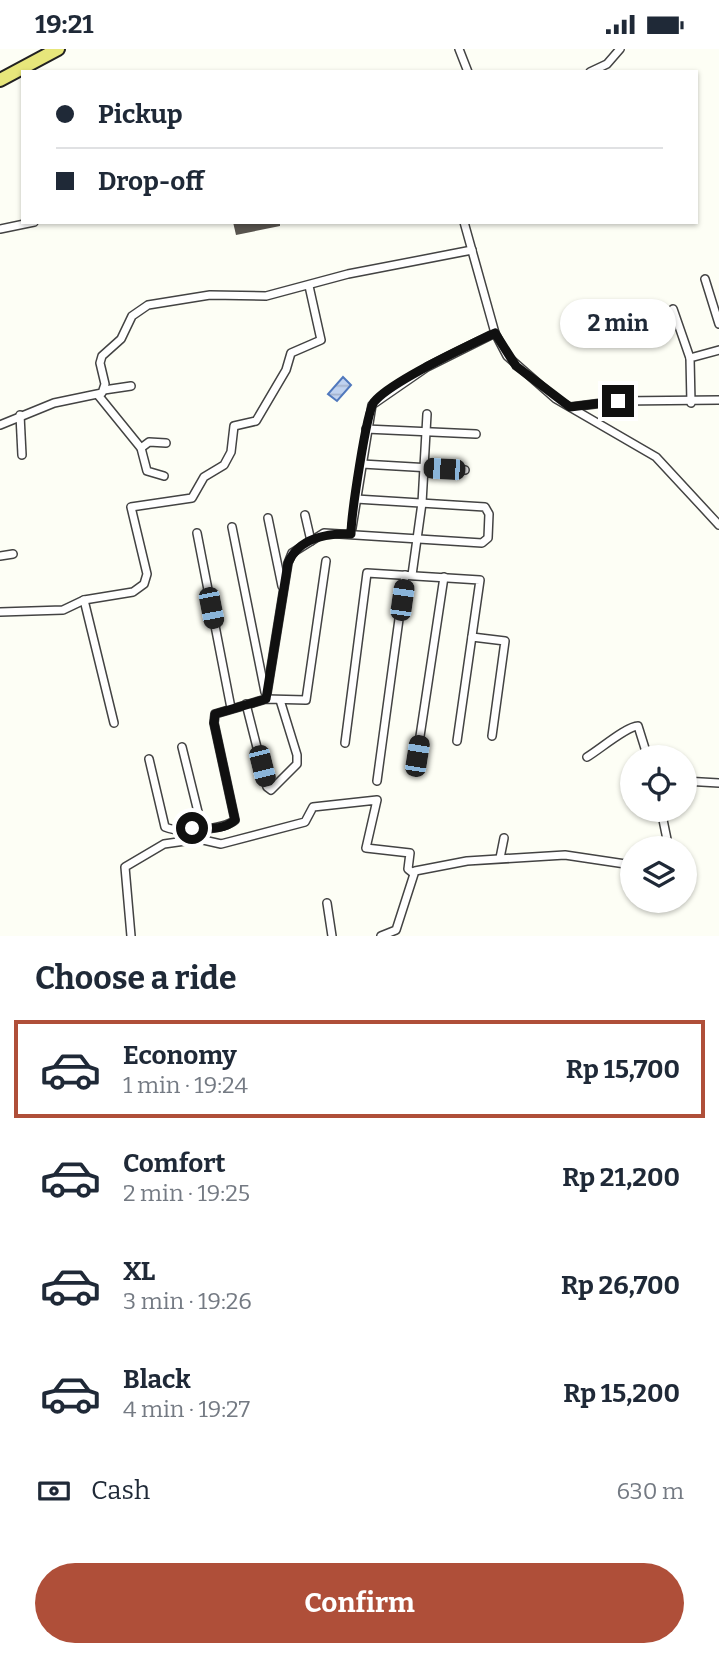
<!DOCTYPE html>
<html lang="en">
<head>
<meta charset="utf-8">
<style>
  body { margin:0; font-family:Bitter,serif; background:#f6f6f7; color:#1f2937; height:100vh; display:flex; flex-direction:column; font-size:26px; white-space:nowrap }
  * { box-sizing:border-box; margin:0 }
  p { font-size:23px; color:#747a83 }
  .icon { flex:none; width:38px; height:38px; fill:none; stroke:currentColor; stroke-width:2; stroke-linecap:round; stroke-linejoin:round }
  .map { position:relative; height:887px; overflow:hidden }
  .panel { display:flex; flex-direction:column; background:#fff; flex:1 }
  .panel>* { flex:none }
  .hud { position:absolute; left:21px; top:21px; width:677px; height:154px; border-radius:0px; box-shadow:0 2px 5px #0004; display:grid; align-content:center; height:154px; padding:0 35px; background:#fff }
  .controls { position:absolute; left:620px; top:696px; display:grid; gap:14px }
  .controls a { display:grid; place-items:center; width:77px; height:77px; border-radius:50%; background:#fff; box-shadow:0 2px 5px #0004; font-size:35px }
  .end { position:absolute; width:32px; height:32px; margin:-16px; border:9px solid #101010; background:#fff; box-shadow:0 0 0 4px #fff }
  .from { border-radius:50% }
  .bubble { position:absolute; height:49px; border-radius:24px; background:#fff; box-shadow:0 2px 5px #0004; font-size:23px; font-weight:700; line-height:49px; text-align:center }
  .car { position:absolute; width:21px; height:42px; margin:-21px -10px; border-radius:9px; box-shadow:0 0 5px 2px #0007; background:linear-gradient(#222 24%,#8ab4d8 0 40%,#222 0 76%,#8ab4d8 0 86%,#222 0) }
  .hud b { display:flex; align-items:center; gap:24px; height:66px; font-size:26px }
  .hud b+b { border-top:2px solid #e0e1e3 }
  .hud i { width:18px; height:18px; background:#1f2937 }
  ul { padding:0; list-style:none }
  li { display:flex; align-items:center; gap:21px; height:98px; margin:0 14px 10px; padding:0 21px; border:4px solid transparent; border-radius:0px }
  li div { flex:1 }
  li b { display:block; font-size:26px }
  li em { font-style:normal; font-weight:700 }
  li.active { border-color:#af4f39 }
  li>.icon { width:63px; height:63px; stroke-width:1.5 }
  h2 { padding:0 35px; font-size:32px; line-height:84px }
  .pay { display:flex; align-items:center; gap:18px; height:77px; padding:0 35px; font-size:26px }
  .pay p { margin-inline-start:auto }
  .cta { display:flex; gap:14px; margin-top:auto; padding:14px 35px }
  .cta a { flex:1; height:80px; border-radius:42px; background:#af4f39; color:#fff; font-size:28px; font-weight:700; line-height:80px; text-align:center }
  .status { display:flex; justify-content:space-between; align-items:center; height:49px; padding:0 35px; background:#fff; direction:ltr }
  .status svg { height:19px; fill:currentColor }
  .map>svg:first-child { display:block }
  .water { fill:url(#water-rules); stroke:#5078bd; stroke-width:2 }
  .building { fill:#58544e }
  .lines { fill:none; stroke-linecap:round; stroke-linejoin:round }
  .street-casing { stroke:#434343; stroke-width:10 }
  .primary-casing { stroke:#212121; stroke-width:16 }
  .street { stroke:#fff; stroke-width:7 }
  .primary { stroke:#e7e67b; stroke-width:12 }
  .route { stroke:#101010; stroke-width:9 }
</style>
</head>
<body>
<div class="status"><b>19:21</b><svg viewBox="0 0 49 12"><path d="M0 12V9h3v3zM5 12V6h3v6zM10 12V3h3v9zM15 12V0h3v12zM26 1h20v11H26zM47 4h2v5h-2z"/></svg></div>
<div class="map">
<svg width="719" height="887" viewBox="0 0 719 887">
  <defs>
    <pattern id="water-rules" width="6" height="5" patternUnits="userSpaceOnUse" patternTransform="scale(1.75)"><rect width="6" height="5" fill="#c0d2ef"/><path d="M0 2.5h6" fill="none" stroke="#a4b3cc"/></pattern>
  </defs>
  <rect width="100%" height="100%" fill="#fdfef5"/>
  <!-- water -->
  <path class="water" d="M343,328L351,336L337,352L328,345Z"/>
  <!-- building -->
  <path class="building" d="M233,173H280V177L236,186Z"/>
  <g class="lines">
    <!-- street casing -->
    <g class="street-casing">
      <g id="street">
        <path d="M459,0L468,23"/>
        <path d="M590,23L607,15L620,0"/>
        <path d="M464,173L495,284L507,307L556,350L656,408L719,476"/>
        <path d="M0,180L34,173"/>
        <path d="M705,230L719,275"/>
        <path d="M673,260L690,309"/>
        <path d="M104,341L131,337"/>
        <path d="M98,346L141,399L147,422L164,427"/>
        <path d="M691,354L690,309L719,301"/>
        <path d="M571,358L618,352L719,351"/>
        <path d="M20,366L22,406"/>
        <path d="M0,376L54,354L102,344L105,335L100,314L102,307L121,290L132,267L148,256L210,246L266,247L348,225L472,201"/>
        <path d="M366,380L476,385"/>
        <path d="M141,399L149,393L166,394"/>
        <path d="M362,415L465,421"/>
        <path d="M305,466L311,492"/>
        <path d="M268,469L282,537"/>
        <path d="M232,478L265,643"/>
        <path d="M197,484L231,659"/>
        <path d="M351,485L372,356L427,318L495,284"/>
        <path d="M0,507L13,505"/>
        <path d="M412,526L422,454L427,365"/>
        <path d="M84,551L114,674"/>
        <path d="M0,563L63,561L84,551L133,543L144,535L147,525L131,458L192,449L204,428L224,416L231,403L234,377L256,372L286,321L291,304L321,291L309,237"/>
        <path d="M472,588L505,592L492,687"/>
        <path d="M266,650L288,514L292,504L324,484L482,494L488,489L489,465L485,458L356,450"/>
        <path d="M246,655L267,738L271,741L297,715V706L280,651"/>
        <path d="M345,694L367,524L480,531L457,692"/>
        <path d="M182,698L202,779"/>
        <path d="M417,707L444,528"/>
        <path d="M587,708C599,701 627,677 638,677L648,709"/>
        <path d="M149,710L165,778C178,784 224,781 235,771L214,674L215,665L266,650L306,651L326,512"/>
        <path d="M377,732L405,526"/>
        <path d="M684,732L719,734"/>
        <path d="M661,761L669,800"/>
        <path d="M500,809L504,789"/>
        <path d="M327,854L332,887"/>
        <path d="M131,887L125,818L164,795L199,790L221,795L305,773L313,758L377,751L366,799L410,804L408,820L413,824"/>
        <path d="M381,887L396,881L415,822L467,812L565,806L632,816"/>
      </g>
    </g>
    <!-- primary casing -->
    <g class="primary-casing">
      <path id="primary" d="M0,31L58,0"/>
    </g>
    <!-- street -->
    <use href="#street" class="street"/>
    <!-- primary -->
    <use href="#primary" class="primary"/>
  </g>
  <g class="lines">
    <!-- route -->
    <path class="route" d="M192,779C207,779 223,782 235,771L214,674L215,665L266,650L288,514C299,489 327,484 351,485C351,468 366,364 374,353C391,332 467,297 495,284L516,317L570,358L618,352"/>
  </g>
</svg>
<div class="controls">
<a><svg class="icon" aria-label="locate" viewBox="0 0 24 24"><circle cx="12" cy="12" r="6"/><path d="M12 2v4M12 18v4M2 12h4M18 12h4"/></svg></a>
<a><svg class="icon" aria-label="layers" viewBox="0 0 24 24"><path d="M12 4l9 5-9 5-9-5zM3 14l9 5 9-5"/></svg></a>
</div>
<i class="end from" style="left:192px;top:779px"></i>
<i class="end" style="left:618px;top:352px"></i>
<div class="bubble" style="left:560px;top:250px;width:116px">2 min</div>
<i class="car" style="left:444px;top:420px;rotate:273deg"></i>
<i class="car" style="left:402px;top:551px;rotate:8deg"></i>
<i class="car" style="left:211px;top:559px;rotate:169deg"></i>
<i class="car" style="left:417px;top:707px;rotate:9deg"></i>
<i class="car" style="left:262px;top:717px;rotate:166deg"></i>
<div class="hud">
<b><i class="from"></i>Pickup</b>
<b><i></i>Drop-off</b>
</div>
</div>
<section class="panel">
<h2>Choose a ride</h2>
<ul>
<li class="active"><svg class="icon" aria-label="car" viewBox="0 0 24 24"><path d="M5 17H2v-5l4-1 3-4h7l3 4 3 1v5h-3M9 17h6M6 11h13"/><circle cx="7" cy="17" r="2"/><circle cx="17" cy="17" r="2"/></svg><div><b>Economy</b><p>1 min · 19:24</p></div><em>Rp 15,700</em></li>
<li><svg class="icon" aria-label="car" viewBox="0 0 24 24"><path d="M5 17H2v-5l4-1 3-4h7l3 4 3 1v5h-3M9 17h6M6 11h13"/><circle cx="7" cy="17" r="2"/><circle cx="17" cy="17" r="2"/></svg><div><b>Comfort</b><p>2 min · 19:25</p></div><em>Rp 21,200</em></li>
<li><svg class="icon" aria-label="car" viewBox="0 0 24 24"><path d="M5 17H2v-5l4-1 3-4h7l3 4 3 1v5h-3M9 17h6M6 11h13"/><circle cx="7" cy="17" r="2"/><circle cx="17" cy="17" r="2"/></svg><div><b>XL</b><p>3 min · 19:26</p></div><em>Rp 26,700</em></li>
<li><svg class="icon" aria-label="car" viewBox="0 0 24 24"><path d="M5 17H2v-5l4-1 3-4h7l3 4 3 1v5h-3M9 17h6M6 11h13"/><circle cx="7" cy="17" r="2"/><circle cx="17" cy="17" r="2"/></svg><div><b>Black</b><p>4 min · 19:27</p></div><em>Rp 15,200</em></li>
</ul>
<div class="pay"><svg class="icon" aria-label="cash" viewBox="0 0 24 24"><path d="M3 7h18v10H3z"/><circle cx="12" cy="12" r="2"/></svg>Cash<p>630 m</p></div>
<div class="cta"><a>Confirm</a></div>
</section>
</body>
</html>
